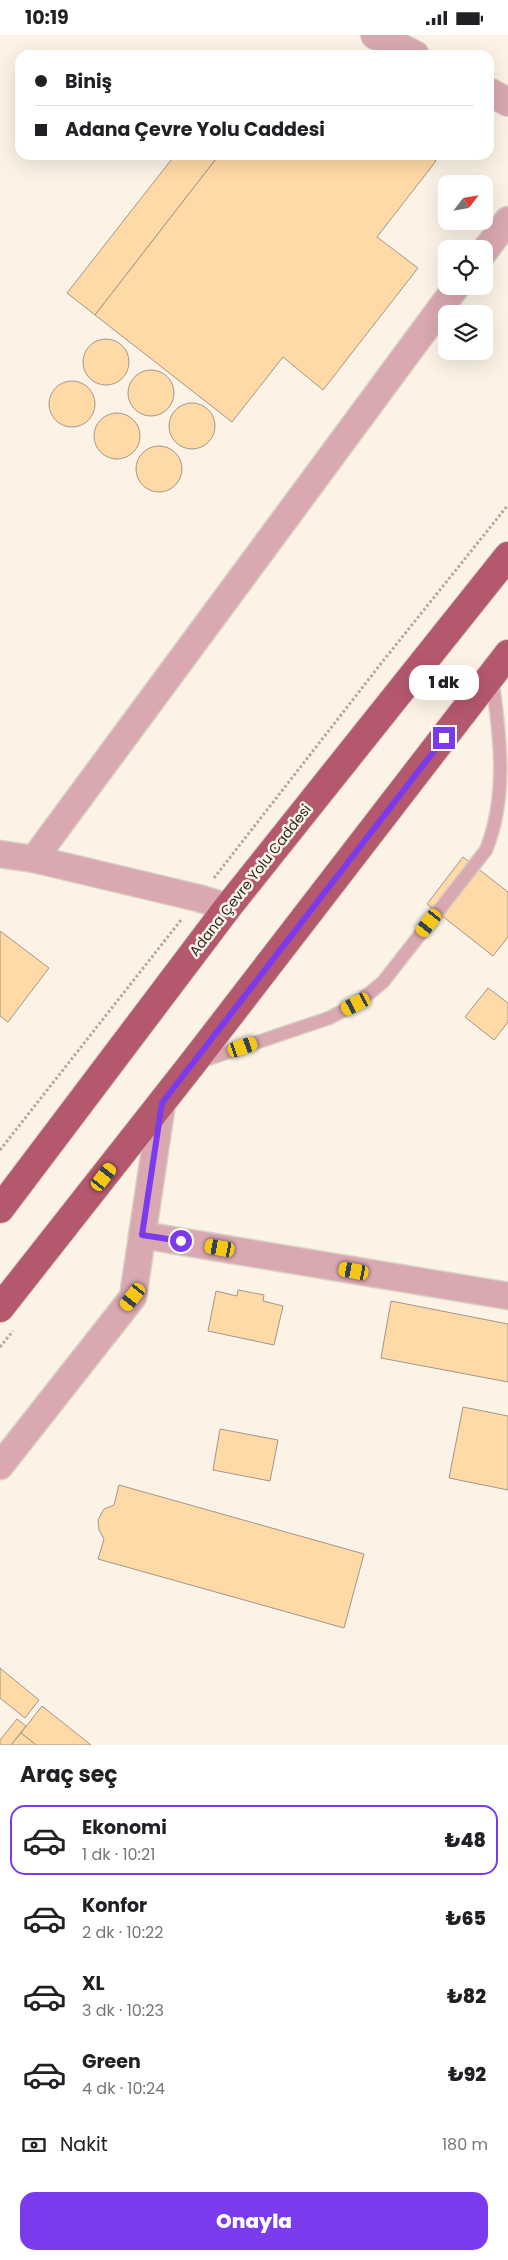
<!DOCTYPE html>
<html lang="tr">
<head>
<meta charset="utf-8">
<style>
  body { margin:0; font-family:Poppins,sans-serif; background:#f6f6f6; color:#202124; height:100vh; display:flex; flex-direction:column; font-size:19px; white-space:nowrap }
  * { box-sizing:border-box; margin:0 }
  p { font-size:16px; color:#757577 }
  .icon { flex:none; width:28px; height:28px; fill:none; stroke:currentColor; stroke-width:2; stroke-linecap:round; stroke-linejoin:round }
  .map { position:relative; height:1710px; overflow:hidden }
  .sheet { display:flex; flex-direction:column; background:#fff; flex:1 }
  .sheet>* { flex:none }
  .banner { position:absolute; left:15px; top:15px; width:479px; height:110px; border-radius:15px; box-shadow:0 5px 20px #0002; display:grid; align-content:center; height:110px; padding:0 20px; background:#fff }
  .needle { width:32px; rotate:59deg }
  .controls { position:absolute; left:438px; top:140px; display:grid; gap:10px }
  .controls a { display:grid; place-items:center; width:55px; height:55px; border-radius:10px; background:#fff; box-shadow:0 5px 20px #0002; font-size:25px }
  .end { position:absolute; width:22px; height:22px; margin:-11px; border:6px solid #7c3aed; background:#fff; box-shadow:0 0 0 2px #fff }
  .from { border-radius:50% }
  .bubble { position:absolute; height:35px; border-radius:15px; background:#fff; box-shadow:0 5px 20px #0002; font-size:16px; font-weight:800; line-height:35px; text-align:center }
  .car { position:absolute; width:15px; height:30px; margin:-15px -8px; border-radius:6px; box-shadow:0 0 4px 1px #0007; background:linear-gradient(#f5c518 24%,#345 0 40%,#f5c518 0 76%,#345 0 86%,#f5c518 0) }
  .banner b { display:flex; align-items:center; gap:18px; height:48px; font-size:19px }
  .banner b+b { border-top:1px solid #e0e0e0 }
  .banner i { width:12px; height:12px; background:#202124 }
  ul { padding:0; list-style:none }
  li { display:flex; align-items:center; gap:15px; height:70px; margin:0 10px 8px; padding:0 10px; border:2px solid transparent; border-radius:15px }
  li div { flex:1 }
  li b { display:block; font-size:19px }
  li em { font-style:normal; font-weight:800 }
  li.active { border-color:#7c3aed }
  li>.icon { width:45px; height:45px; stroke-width:1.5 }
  h2 { padding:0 20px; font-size:22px; line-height:60px }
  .pay { display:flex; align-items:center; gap:12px; height:55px; padding:0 20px; font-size:19px }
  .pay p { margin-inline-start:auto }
  .action { display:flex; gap:10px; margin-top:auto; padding:10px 20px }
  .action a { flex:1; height:58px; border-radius:15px; background:#7c3aed; color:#fff; font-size:20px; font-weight:800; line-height:58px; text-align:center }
  .status { display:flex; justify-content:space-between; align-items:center; height:35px; padding:0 25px; background:#fff; direction:ltr }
  .status svg { height:14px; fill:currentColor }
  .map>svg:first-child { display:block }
  .building { fill:#ffd9a6; stroke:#a0978c }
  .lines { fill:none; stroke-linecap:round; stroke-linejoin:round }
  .service-casing { stroke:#d7cfc3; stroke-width:15 }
  .minor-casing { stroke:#d7cfc3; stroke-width:29 }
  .tertiary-casing { stroke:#d7cfc3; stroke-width:30 }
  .trunk-casing { stroke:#d7cfc3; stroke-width:30 }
  .path { stroke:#b0a99f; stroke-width:3; stroke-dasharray:2.5 2.5; stroke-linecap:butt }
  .service { stroke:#d9a8b1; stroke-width:12 }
  .minor { stroke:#d9a8b1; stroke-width:26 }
  .tertiary { stroke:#d9a8b1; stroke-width:28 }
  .trunk { stroke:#b4586e; stroke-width:28 }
  .route { stroke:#7c3aed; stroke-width:6 }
  .labels { text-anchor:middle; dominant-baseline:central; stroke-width:5; stroke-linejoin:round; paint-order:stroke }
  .street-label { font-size:14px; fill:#2c2924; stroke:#fcf3e6 }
</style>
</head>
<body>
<div class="status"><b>10:19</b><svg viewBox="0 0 49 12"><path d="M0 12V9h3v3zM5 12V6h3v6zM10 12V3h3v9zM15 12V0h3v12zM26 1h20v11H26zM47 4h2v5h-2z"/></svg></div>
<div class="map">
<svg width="508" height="1710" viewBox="0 0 508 1710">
  <rect width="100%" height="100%" fill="#fcf3e6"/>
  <!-- building -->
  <g class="building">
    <path d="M175,120H219L95,280L67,258Z"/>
    <path d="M219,120H428L436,126L377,202L418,233L323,355L283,322L232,387L95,280Z"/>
    <circle cx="106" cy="327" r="23"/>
    <circle cx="151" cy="358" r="23"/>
    <circle cx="72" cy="369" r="23"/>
    <circle cx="192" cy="391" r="23"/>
    <circle cx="117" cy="401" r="23"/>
    <circle cx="159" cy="434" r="23"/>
    <path d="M463,822L508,857V902L493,921L427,869Z"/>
    <path d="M0,896L49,933L8,987L0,981Z"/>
    <path d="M488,953L508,968V987L494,1005L465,982Z"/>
    <path d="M238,1255L264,1260L263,1266L283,1271L274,1310L208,1296L216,1256L237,1261Z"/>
    <path d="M391,1266L508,1289V1347L381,1323Z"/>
    <path d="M463,1372L508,1381V1455L449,1443Z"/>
    <path d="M220,1394L278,1405L270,1446L213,1435Z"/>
    <path d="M119,1450L364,1519L344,1593L98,1524L104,1504L99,1495L98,1485L104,1474L114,1470Z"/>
    <path d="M0,1633L39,1665L25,1683L0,1663Z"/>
    <path d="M42,1671L91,1710H36L21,1698Z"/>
    <path d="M17,1684L26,1691L11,1710H0V1705Z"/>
    <path d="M21,1698L36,1710H11Z"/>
  </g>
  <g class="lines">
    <!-- service casing -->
    <g class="service-casing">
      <path id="service" d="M199,1027L329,983L356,969L383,947L486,815C508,761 500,700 492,643"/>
    </g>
    <!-- minor casing -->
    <g class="minor-casing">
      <g id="minor">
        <path d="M484,217L508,185"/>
        <path d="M0,819L34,824L198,863L228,872"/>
        <path d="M34,824L457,251"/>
        <path d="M142,1200L508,1261"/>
        <path d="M0,1431L133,1262L162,1068"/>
      </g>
    </g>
    <!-- tertiary casing -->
    <g class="tertiary-casing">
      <g id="tertiary">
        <path d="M375,0L415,20"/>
        <path d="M489,57L508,67"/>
      </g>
    </g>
    <!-- trunk casing -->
    <g class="trunk-casing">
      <g id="trunk">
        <path d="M0,1174L228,872L508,521"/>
        <path d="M0,1273L192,1029L508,619"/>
      </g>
    </g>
    <!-- path -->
    <g class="path">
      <path d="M214,843L383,626L508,470"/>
      <path d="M0,1115L181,885"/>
      <path d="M0,1312L13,1296"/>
    </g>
    <!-- service -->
    <use href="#service" class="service"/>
    <!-- minor -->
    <use href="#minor" class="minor"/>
    <!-- tertiary -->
    <use href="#tertiary" class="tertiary"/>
    <!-- trunk -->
    <use href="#trunk" class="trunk"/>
  </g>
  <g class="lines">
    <!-- route -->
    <path class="route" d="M181,1206L142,1200L162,1068L444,703"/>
  </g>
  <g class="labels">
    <!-- street labels -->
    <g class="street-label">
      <text transform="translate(250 845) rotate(-52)">Adana Çevre Yolu Caddesi</text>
    </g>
  </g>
</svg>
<div class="controls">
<a><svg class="needle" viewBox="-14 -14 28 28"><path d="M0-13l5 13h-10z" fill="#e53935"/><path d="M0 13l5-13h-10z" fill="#757577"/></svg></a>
<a><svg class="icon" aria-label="locate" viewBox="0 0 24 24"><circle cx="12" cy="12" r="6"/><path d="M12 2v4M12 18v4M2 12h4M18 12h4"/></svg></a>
<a><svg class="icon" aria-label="layers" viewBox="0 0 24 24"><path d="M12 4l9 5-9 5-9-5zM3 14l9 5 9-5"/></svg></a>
</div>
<i class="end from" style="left:181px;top:1206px"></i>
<i class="end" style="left:444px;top:703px"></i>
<div class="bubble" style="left:409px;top:630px;width:70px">1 dk</div>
<i class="car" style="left:429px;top:888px;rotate:218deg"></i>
<i class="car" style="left:356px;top:969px;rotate:243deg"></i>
<i class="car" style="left:243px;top:1012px;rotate:71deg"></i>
<i class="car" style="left:104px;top:1142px;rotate:38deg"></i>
<i class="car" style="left:220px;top:1213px;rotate:280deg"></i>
<i class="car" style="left:354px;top:1236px;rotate:280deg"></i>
<i class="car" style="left:133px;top:1262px;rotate:218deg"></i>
<div class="banner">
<b><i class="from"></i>Biniş</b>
<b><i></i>Adana Çevre Yolu Caddesi</b>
</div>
</div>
<section class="sheet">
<h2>Araç seç</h2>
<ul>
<li class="active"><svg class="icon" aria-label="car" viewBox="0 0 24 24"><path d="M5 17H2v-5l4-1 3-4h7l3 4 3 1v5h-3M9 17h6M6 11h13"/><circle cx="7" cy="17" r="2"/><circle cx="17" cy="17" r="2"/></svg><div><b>Ekonomi</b><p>1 dk · 10:21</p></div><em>₺48</em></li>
<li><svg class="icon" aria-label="car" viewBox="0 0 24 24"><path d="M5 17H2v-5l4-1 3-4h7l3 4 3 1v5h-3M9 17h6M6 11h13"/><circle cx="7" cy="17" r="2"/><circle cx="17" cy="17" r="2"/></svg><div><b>Konfor</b><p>2 dk · 10:22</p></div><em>₺65</em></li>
<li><svg class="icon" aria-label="car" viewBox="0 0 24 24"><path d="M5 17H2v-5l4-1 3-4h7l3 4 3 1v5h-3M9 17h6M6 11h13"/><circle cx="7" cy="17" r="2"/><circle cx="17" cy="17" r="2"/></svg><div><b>XL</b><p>3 dk · 10:23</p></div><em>₺82</em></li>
<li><svg class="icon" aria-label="car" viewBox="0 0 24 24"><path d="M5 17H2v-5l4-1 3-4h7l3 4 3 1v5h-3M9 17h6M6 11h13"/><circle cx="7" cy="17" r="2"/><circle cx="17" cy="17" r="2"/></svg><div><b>Green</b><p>4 dk · 10:24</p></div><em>₺92</em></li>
</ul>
<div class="pay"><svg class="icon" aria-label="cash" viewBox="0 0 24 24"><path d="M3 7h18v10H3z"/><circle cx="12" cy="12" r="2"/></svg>Nakit<p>180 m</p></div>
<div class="action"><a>Onayla</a></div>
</section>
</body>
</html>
